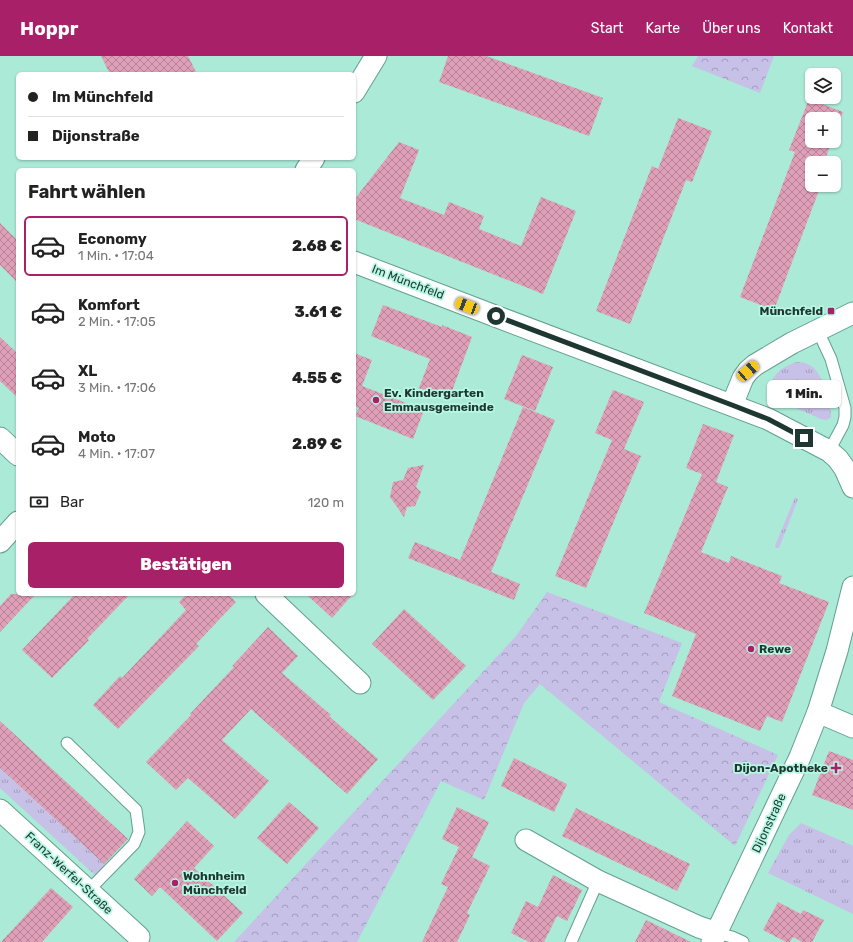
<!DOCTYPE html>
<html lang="de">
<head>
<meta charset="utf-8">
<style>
  body { margin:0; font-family:Rubik,sans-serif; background:#f2f2f2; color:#222; height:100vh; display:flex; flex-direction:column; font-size:15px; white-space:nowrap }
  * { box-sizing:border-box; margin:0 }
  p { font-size:13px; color:#767676 }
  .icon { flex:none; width:22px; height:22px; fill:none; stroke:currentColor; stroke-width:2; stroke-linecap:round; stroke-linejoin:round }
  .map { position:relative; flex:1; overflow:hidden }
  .details { position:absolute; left:16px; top:112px; width:340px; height:428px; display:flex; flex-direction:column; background:#fff; border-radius:6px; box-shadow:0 1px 3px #0004 }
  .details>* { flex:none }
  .banner { position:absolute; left:16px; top:16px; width:340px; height:88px; border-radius:6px; box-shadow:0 1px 3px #0004; display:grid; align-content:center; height:88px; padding:0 12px; background:#fff }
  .controls { position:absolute; left:805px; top:12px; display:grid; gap:8px }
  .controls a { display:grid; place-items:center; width:36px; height:36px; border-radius:6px; background:#fff; box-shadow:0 1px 3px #0004; font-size:20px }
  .end { position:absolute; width:18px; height:18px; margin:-9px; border:5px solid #1e3831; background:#fff; box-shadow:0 0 0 2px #fff }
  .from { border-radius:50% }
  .bubble { position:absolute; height:28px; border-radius:6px; background:#fff; box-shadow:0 1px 3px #0004; font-size:13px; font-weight:800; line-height:28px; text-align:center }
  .car { position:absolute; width:12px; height:24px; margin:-12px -6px; border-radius:5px; box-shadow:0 0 3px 1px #0007; background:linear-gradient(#f5c518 24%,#345 0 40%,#f5c518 0 76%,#345 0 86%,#f5c518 0) }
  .banner b { display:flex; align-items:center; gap:14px; height:38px; font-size:15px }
  .banner b+b { border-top:1px solid #e0e0e0 }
  .banner i { width:10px; height:10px; background:#222 }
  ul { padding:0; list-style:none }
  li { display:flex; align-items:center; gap:12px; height:60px; margin:0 8px 6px; padding:0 4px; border:2px solid transparent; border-radius:6px }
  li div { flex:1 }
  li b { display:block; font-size:15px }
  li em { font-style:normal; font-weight:800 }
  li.on { border-color:#a82068 }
  li>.icon { width:36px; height:36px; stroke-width:1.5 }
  h2 { padding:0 12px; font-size:18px; line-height:48px }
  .pay { display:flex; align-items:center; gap:10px; height:44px; padding:0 12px; font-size:15px }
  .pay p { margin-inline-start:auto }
  .button { display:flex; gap:8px; margin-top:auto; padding:8px 12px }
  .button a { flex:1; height:46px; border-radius:6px; background:#a82068; color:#fff; font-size:16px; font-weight:800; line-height:46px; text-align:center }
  header { display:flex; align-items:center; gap:24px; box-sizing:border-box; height:56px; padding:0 20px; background:#a82068; color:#fff }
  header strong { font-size:19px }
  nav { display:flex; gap:22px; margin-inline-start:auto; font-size:14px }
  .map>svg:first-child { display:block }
  .grass { fill:url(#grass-tufts) }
  .park { fill:url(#park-crowns) }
  .building { fill:url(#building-cross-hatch) }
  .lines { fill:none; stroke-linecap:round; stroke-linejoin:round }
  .lane-casing { stroke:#63a08f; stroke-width:13 }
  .street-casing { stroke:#63a08f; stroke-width:23 }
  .lane { stroke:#fff; stroke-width:11 }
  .street { stroke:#fff; stroke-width:21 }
  .route { stroke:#1e3831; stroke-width:5 }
  .poi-dot { fill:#a82068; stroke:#b7f7e4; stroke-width:1.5 }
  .labels { text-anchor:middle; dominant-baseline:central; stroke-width:3.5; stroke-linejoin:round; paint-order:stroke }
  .street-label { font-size:12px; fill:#1e3831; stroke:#b7f7e4 }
  .poi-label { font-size:12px; font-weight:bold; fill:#1e3831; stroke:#b7f7e4; text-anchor:start }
</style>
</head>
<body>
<header>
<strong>Hoppr</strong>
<nav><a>Start</a><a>Karte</a><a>Über uns</a><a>Kontakt</a></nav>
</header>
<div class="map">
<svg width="853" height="886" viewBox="0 0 853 886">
  <defs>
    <pattern id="grass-tufts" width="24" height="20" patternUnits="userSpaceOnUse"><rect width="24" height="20" fill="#c7c0e7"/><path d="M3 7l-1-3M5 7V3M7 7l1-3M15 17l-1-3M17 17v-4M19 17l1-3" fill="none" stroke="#a19dbc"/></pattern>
    <pattern id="park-crowns" width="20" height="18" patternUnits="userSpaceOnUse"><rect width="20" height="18" fill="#c7c0e7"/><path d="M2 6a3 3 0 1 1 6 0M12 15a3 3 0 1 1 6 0" fill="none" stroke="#a19dbc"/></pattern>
    <pattern id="building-cross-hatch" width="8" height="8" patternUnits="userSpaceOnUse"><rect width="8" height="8" fill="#e09fb8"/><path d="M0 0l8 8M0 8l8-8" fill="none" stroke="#b58396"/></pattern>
  </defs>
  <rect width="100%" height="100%" fill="#aaead7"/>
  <!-- grass -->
  <g class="grass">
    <path d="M796,306C823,305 825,336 831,357V361L827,364L821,363L775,343C765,334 772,320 782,313C786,310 791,308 796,306Z"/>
    <path d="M795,441L798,443L779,492H776L775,490Z"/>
    <path d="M0,712L105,809L96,820L0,732Z"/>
    <path d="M801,767L853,790V858L768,817L789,779Z"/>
  </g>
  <!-- park -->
  <g class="park">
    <path d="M698,0H774L760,37L692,10Z"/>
    <path d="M547,536L682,587L659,646L778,699L735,790L540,628L524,647L484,744L441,725L357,886H234L516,580Z"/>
  </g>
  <!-- building -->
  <g class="building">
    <path d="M101,0H188L197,18H110Z"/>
    <path d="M448,0H486L603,42L589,80L439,26Z"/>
    <path d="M809,43L843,56L834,80V63H812V85H832L824,107H812V129H821L774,254L740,241L795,96L789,94Z"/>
    <path d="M678,62L712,75L692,126L686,124L630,268L596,255L652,110L658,113Z"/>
    <path d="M399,86L419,94L400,142L444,159L449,146L484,160L479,173L521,190L541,141L576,155L543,238L354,163V144Z"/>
    <path d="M0,167L18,185V227L0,209Z"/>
    <path d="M383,249L442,271V269L472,281L449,343L419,332L430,303L371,280Z"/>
    <path d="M0,281L18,298V342L0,325Z"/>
    <path d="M354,297L372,304L362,330L424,354L413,383L355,360L359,352L354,350Z"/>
    <path d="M522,299L553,311L535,355L504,343Z"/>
    <path d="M613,334L644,346L624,393L641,400L586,532L555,520L612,384L595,377Z"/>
    <path d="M523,351L555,364L491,516L520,528L514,544L408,502L415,486L460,504Z"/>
    <path d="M703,368L734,379L716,426L728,431L701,496L729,507L731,500L782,520L779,527L829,546L782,666L767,660L760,675L672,640L696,578L644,557L702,418L686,412Z"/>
    <path d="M424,409L416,431L421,436L415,450L407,451L404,461L390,441L393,426L403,424L408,412Z"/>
    <path d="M11,538H36L0,576V550Z"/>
    <path d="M75,538H130L87,583L89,584L52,622L22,594Z"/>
    <path d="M187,538H228L236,546L196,588L199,590L118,673L93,649L120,620L122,622L186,554L179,546Z"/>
    <path d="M306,538H353L332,562Z"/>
    <path d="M404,553L466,610L433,644L372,588Z"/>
    <path d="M268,571L298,600L282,617L331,659L329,660L378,703L347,738L251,653L222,684L269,725L235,763L188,722L176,734L146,706L191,659L190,658L234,611L232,610Z"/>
    <path d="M0,665L128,783L104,808L0,712Z"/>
    <path d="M829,695L853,704V754L812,739Z"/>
    <path d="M514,702L567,728L554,756L501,730Z"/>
    <path d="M289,746L319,772L287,808L257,782Z"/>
    <path d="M457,751L489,766L472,801L490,810L467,857L470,859L457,886H422L448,831L441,828L459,791L442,783Z"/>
    <path d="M576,752L690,808L677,835L562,780Z"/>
    <path d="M187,765L214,790L194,812L243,857L217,885L160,831L152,840L134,823Z"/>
    <path d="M553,819L582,834L567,865L557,860L544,886H529L511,877L526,845L538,851Z"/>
    <path d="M51,832L73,851L42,886H1Z"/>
    <path d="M778,846L801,858L803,854L824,864L812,886H802L793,881L790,886H786L763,874Z"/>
    <path d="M646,864L691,886H635Z"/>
  </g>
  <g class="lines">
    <!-- lane casing -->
    <g class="lane-casing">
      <g id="lane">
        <path d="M818,275L831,303L845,352V361L843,369L829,395"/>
        <path d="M67,687L136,754L139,776L134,788L88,835"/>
        <path d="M717,877L732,881L743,886"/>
        <path d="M571,886L598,825"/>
      </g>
    </g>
    <!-- street casing -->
    <g class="street-casing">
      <g id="street">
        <path d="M354,36L376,0"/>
        <path d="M306,114L314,102"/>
        <path d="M354,206L495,260L768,363L829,395L838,403L845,413L853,431"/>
        <path d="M732,349L743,322L748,315L755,309L792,287L853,257"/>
        <path d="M0,382L18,399"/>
        <path d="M0,486L18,466"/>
        <path d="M266,538L360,627"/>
        <path d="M818,656L853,671"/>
        <path d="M0,754L139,881"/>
        <path d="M526,784L598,825L699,871L717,877"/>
        <path d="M712,886L800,701L818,656L837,595L853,531"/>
      </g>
    </g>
    <!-- lane -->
    <use href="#lane" class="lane"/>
    <!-- street -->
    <use href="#street" class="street"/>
  </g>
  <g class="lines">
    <!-- route -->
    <path class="route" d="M496,260L732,349L768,363L804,382"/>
  </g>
  <!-- markers -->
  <g class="poi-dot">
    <rect x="827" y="251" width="8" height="8" rx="2"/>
    <circle cx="376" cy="344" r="4"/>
    <circle cx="751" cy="593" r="4"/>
    <path d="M834 706h4v4h4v4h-4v4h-4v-4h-4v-4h4z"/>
    <circle cx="175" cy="827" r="4"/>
  </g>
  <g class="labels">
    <!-- street labels -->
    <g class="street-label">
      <text transform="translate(408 226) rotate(21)">Im Münchfeld</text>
      <text transform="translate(769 767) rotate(-65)">Dijonstraße</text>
      <text transform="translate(69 817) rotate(43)">Franz-Werfel-Straße</text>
    </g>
    <!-- poi labels -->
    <g class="poi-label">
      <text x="823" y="255" text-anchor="end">Münchfeld</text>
      <text x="384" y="337">Ev. Kindergarten<tspan x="384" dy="14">Emmausgemeinde</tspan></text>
      <text x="759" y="593">Rewe</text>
      <text x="828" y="712" text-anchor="end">Dijon-Apotheke</text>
      <text x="183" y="820">Wohnheim<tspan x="183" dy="14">Münchfeld</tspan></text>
    </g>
  </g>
</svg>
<div class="controls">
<a><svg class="icon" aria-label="layers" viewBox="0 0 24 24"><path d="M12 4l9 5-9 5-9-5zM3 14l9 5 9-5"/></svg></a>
<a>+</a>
<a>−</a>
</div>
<i class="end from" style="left:496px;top:260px"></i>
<i class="end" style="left:804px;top:382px"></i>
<div class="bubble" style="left:767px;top:324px;width:74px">1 Min.</div>
<i class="car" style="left:467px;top:250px;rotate:291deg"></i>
<i class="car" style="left:748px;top:315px;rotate:49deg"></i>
<div class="banner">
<b><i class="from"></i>Im Münchfeld</b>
<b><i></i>Dijonstraße</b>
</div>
<section class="details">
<h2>Fahrt wählen</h2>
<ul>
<li class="on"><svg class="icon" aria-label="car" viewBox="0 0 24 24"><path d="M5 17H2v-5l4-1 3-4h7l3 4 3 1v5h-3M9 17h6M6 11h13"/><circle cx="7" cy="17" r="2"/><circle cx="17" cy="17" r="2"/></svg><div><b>Economy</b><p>1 Min. · 17:04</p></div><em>2.68 €</em></li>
<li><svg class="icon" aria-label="car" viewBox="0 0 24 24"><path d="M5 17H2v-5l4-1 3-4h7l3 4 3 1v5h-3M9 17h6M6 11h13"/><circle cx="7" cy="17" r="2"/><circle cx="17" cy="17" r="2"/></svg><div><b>Komfort</b><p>2 Min. · 17:05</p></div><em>3.61 €</em></li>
<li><svg class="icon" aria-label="car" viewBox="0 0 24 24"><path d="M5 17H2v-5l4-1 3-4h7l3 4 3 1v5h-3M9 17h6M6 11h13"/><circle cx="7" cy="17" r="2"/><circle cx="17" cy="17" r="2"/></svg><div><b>XL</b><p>3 Min. · 17:06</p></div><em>4.55 €</em></li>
<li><svg class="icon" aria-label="car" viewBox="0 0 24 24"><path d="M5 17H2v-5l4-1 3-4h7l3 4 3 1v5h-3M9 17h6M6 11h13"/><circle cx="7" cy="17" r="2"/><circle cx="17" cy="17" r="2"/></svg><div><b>Moto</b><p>4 Min. · 17:07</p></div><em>2.89 €</em></li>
</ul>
<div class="pay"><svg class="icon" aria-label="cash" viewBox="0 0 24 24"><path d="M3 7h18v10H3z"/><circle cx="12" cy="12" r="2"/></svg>Bar<p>120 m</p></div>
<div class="button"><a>Bestätigen</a></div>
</section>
</div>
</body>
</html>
